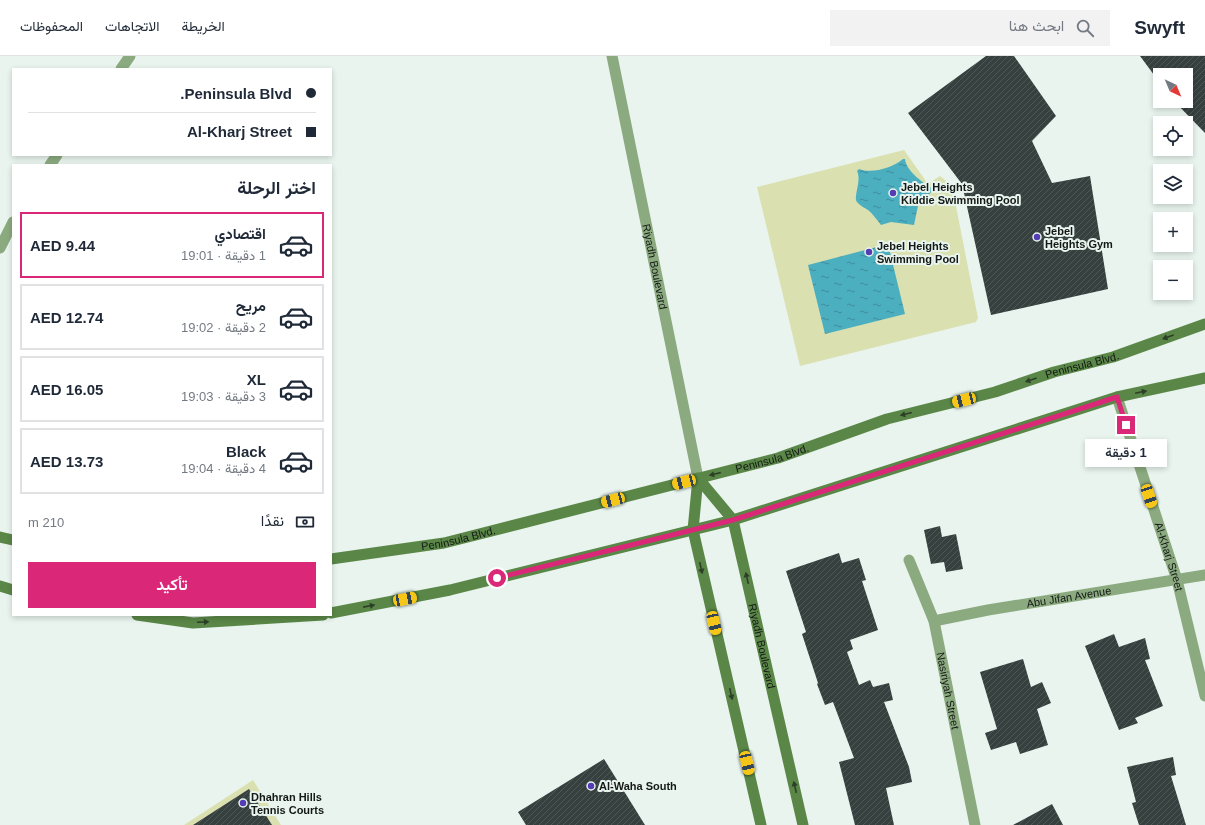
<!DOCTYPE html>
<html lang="ar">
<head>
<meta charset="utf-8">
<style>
  body { margin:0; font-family:Arial,Vazirmatn,sans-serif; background:#f2f2f3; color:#1f2937; direction:rtl; height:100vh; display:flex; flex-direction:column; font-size:15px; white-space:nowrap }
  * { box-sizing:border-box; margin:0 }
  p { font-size:13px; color:#747a83 }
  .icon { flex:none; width:22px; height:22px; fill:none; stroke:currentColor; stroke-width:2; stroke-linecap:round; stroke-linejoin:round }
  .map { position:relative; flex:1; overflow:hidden; direction:ltr }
  .sheet { position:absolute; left:12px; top:108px; width:320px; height:452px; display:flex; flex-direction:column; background:#fff; border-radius:0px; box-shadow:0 2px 6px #0003; direction:rtl }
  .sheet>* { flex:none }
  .banner { position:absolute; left:12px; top:12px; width:320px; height:88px; border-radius:0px; box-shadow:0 2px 6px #0003; direction:rtl; display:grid; align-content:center; height:88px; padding:0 16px; background:#fff }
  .needle { width:26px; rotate:136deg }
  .buttons { position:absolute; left:1153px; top:12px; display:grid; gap:8px }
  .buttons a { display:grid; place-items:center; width:40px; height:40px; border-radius:0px; background:#fff; box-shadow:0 2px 6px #0003; font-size:20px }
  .end { position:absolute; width:18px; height:18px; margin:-9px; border:5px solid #db2777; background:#fff; box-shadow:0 0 0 2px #fff }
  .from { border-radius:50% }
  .bubble { position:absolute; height:28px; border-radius:0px; background:#fff; box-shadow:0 2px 6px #0003; font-size:13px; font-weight:600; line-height:28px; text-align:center; direction:rtl }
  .car { position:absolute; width:12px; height:24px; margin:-12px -6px; border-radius:5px; box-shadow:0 0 3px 1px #0007; background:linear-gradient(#f5c518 24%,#345 0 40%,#f5c518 0 76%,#345 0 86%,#f5c518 0) }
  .banner b { display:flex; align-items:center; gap:14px; height:38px; font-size:15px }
  .banner b+b { border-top:1px solid #e0e1e3 }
  .banner i { width:10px; height:10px; background:#1f2937 }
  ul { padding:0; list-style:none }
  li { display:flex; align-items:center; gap:12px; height:66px; margin:0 8px 6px; padding:0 8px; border:2px solid #e0e1e3; border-radius:0px }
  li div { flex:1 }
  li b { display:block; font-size:15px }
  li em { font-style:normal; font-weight:600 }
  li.current { border-color:#db2777 }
  li>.icon { width:36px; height:36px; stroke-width:1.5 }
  h2 { padding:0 16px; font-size:18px; line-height:48px }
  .pay { display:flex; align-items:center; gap:10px; height:44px; padding:0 16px; font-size:15px }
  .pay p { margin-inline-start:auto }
  .action { display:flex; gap:8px; margin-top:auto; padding:8px 16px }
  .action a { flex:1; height:46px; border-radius:0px; background:#db2777; color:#fff; font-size:16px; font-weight:600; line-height:46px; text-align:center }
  header { display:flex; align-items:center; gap:24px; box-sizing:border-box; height:56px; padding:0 20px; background:#fff; border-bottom:1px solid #e0e1e3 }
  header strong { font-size:19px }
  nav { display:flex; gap:22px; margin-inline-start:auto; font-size:14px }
  .search { width:280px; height:36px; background:#f2f2f3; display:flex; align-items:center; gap:10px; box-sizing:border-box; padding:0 14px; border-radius:0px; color:#747a83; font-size:15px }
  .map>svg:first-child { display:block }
  .grass { fill:#dbe0b0 }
  .water { fill:url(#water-ripples) }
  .building { fill:url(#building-hatch) }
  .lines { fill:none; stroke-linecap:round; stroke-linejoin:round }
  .minor { stroke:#8baa7f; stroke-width:11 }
  .secondary { stroke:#5a8747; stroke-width:11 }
  .oneway { fill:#2c3f27 }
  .route { stroke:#db2777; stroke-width:5 }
  .poi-dot { fill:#533cb4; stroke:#e8f4ed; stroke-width:1.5 }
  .labels { text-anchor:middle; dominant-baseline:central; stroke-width:4; stroke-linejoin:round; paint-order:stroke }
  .poi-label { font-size:11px; font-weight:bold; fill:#141816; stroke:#e8f4ed; text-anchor:start }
  .street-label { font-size:11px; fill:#141816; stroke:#e8f4ed }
</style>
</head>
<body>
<header>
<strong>Swyft</strong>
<div class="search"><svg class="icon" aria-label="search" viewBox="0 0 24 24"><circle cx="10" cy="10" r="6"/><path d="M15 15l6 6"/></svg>ابحث هنا</div>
<nav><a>الخريطة</a><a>الاتجاهات</a><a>المحفوظات</a></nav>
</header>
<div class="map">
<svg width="1205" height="769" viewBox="0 0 1205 769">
  <defs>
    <pattern id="water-ripples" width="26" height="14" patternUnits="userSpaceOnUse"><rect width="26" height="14" fill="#4bafc0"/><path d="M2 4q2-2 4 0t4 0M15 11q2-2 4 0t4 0" fill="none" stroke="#3d8d9b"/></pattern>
    <pattern id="building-hatch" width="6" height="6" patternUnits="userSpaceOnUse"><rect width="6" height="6" fill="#35403f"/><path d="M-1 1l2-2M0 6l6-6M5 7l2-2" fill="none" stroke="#4f5857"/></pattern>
  </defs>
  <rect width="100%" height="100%" fill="#e8f4ed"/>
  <!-- grass -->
  <g class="grass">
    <path d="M904,94L928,128L940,120L952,130L978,262L976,266L800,310L757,131Z"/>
    <path d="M253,724L281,769H184Z"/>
  </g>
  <!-- water -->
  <g class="water">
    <path d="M903,103H905C906,115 924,128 934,133L918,150L914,169L891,166L881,169C877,164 873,158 868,154C865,152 859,149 857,146C853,141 862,124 857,115L859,113C872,118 892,112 903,103Z"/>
    <path d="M888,188L905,258L825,278L808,209Z"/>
  </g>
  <!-- building -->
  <g class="building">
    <path d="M986,0H1014L1056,60L1032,85L1052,127L1090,120L1108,233L991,259L962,128L908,57Z"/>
    <path d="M1140,0H1205V77L1174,45H1186V19H1160V27Z"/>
    <path d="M940,470L942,481L956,478L963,513L946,516L944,506L931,508L924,474Z"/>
    <path d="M839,497L842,507L859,502L866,524L862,525L878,574L850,584L853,593L847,596L859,629L870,624L873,631L889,627L893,644L884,646L909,711L912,726L886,732L894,769H855L839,706L854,702L833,646L825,649L817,628L818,627L802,578L806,576L786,515Z"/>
    <path d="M1114,578L1119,591L1145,582L1150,603L1145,604L1163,650L1135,662L1138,667L1119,674L1085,590Z"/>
    <path d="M1023,603L1031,631L1042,626L1051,647L1037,653L1048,689L1020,698L1016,686L991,694L985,677L997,673L980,616Z"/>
    <path d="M1173,701L1176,719L1171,720L1186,769H1139L1132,747L1136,746L1127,711Z"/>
    <path d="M604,703L645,769H526L518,756Z"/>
    <path d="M249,733L272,769H193Z"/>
    <path d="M1052,748L1063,769H1013Z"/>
  </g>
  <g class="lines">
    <!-- minor -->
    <g class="minor">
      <path id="s1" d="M612,0L698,422"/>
      <path d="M121,13L130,0"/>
      <path d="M50,109L57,99"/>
      <path d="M0,192L13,166"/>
      <path id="s2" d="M1117,341L1177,524L1205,640"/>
      <path id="s3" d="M909,504L934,565L975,769"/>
      <path id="s4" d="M934,565L988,554L1205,519"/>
    </g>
    <!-- secondary -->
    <g class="secondary">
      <path d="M0,481L13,484"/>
      <path id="s5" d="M331,503L444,487L778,402L887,363L995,336L1054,316L1113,301L1205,268"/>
      <path d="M0,530L13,534"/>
      <path d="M331,557L450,534L733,464L1117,341L1205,322"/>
      <path d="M137,559L193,567L323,559"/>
      <path id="s6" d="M761,769L693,474L698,422L733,464L803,769"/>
    </g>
  </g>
  <!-- one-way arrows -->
  <defs><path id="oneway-solid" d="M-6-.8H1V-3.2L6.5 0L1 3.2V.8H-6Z"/></defs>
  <g class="oneway">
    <use href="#oneway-solid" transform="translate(1168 281) rotate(160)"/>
    <use href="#oneway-solid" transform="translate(1031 324) rotate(161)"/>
    <use href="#oneway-solid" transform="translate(1141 336) rotate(-12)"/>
    <use href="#oneway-solid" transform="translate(906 358) rotate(166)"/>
    <use href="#oneway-solid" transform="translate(715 418) rotate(166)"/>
    <use href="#oneway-solid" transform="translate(701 512) rotate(77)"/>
    <use href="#oneway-solid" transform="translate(747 522) rotate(-103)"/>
    <use href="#oneway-solid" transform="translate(369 550) rotate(-11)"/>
    <use href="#oneway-solid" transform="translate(203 566) rotate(-3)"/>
    <use href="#oneway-solid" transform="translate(731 638) rotate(77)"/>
    <use href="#oneway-solid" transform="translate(795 731) rotate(-103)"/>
  </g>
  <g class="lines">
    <!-- route -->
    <path class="route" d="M497,522L733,464L1117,341L1126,369"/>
  </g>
  <!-- markers -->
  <g class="poi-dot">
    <circle cx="893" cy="137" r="4"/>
    <circle cx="1037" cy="181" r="4"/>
    <circle cx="869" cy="196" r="4"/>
    <circle cx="591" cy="730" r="4"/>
    <circle cx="243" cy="747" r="4"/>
  </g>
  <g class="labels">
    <!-- poi labels -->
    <g class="poi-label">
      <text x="901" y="131">Jebel Heights<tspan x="901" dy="13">Kiddie Swimming Pool</tspan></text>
      <text x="1045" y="175">Jebel<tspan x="1045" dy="13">Heights Gym</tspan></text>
      <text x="877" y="190">Jebel Heights<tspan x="877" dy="13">Swimming Pool</tspan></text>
      <text x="599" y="730">Al-Waha South</text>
      <text x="251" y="741">Dhahran Hills<tspan x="251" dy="13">Tennis Courts</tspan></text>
    </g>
    <!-- street labels -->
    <g class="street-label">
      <text stroke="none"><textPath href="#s1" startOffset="215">Riyadh Boulevard</textPath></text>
      <text stroke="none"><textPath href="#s5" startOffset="777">Peninsula Blvd.</textPath></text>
      <text stroke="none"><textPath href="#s5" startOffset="453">Peninsula Blvd.</textPath></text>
      <text stroke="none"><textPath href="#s5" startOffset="129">Peninsula Blvd.</textPath></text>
      <text stroke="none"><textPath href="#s2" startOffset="168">Al-Kharj Street</textPath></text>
      <text stroke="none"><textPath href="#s4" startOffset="137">Abu Jifan Avenue</textPath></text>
      <text stroke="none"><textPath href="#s6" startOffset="539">Riyadh Boulevard</textPath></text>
      <text stroke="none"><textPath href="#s3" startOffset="137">Nasiriyah Street</textPath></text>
    </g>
  </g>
</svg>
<div class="buttons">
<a><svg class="needle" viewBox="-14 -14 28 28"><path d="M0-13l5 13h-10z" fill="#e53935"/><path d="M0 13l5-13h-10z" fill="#747a83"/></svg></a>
<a><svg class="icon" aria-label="locate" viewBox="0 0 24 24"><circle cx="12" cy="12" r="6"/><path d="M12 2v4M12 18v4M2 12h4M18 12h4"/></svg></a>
<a><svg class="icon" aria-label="layers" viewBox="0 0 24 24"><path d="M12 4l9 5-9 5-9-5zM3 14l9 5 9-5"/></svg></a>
<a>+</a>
<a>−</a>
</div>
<i class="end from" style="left:497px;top:522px"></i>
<i class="end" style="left:1126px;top:369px"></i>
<div class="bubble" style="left:1085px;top:383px;width:82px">1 دقيقة</div>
<i class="car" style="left:964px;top:344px;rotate:256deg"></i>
<i class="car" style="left:684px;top:426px;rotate:256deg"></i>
<i class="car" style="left:1149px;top:440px;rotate:162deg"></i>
<i class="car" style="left:613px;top:444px;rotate:255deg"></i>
<i class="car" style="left:405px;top:543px;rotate:79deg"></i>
<i class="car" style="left:714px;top:567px;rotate:167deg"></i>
<i class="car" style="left:747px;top:707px;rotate:167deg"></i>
<div class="banner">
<b><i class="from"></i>Peninsula Blvd.</b>
<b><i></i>Al-Kharj Street</b>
</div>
<section class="sheet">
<h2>اختر الرحلة</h2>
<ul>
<li class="current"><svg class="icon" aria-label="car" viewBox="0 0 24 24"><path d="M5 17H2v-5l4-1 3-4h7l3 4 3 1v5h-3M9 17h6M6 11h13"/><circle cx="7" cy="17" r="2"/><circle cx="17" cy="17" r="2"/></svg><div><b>اقتصادي</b><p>1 دقيقة · 19:01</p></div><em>AED 9.44</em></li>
<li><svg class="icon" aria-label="car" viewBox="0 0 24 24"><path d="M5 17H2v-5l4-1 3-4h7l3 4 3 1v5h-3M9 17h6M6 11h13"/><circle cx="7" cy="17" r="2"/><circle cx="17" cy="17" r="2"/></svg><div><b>مريح</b><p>2 دقيقة · 19:02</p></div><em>AED 12.74</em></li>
<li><svg class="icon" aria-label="car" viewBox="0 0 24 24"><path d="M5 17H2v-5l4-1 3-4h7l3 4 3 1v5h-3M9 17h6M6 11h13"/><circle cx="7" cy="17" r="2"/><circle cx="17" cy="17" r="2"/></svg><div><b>XL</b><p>3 دقيقة · 19:03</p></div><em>AED 16.05</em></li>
<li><svg class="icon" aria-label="car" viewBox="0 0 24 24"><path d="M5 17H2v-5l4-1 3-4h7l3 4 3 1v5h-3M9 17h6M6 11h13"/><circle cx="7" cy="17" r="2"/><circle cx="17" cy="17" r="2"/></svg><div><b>Black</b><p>4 دقيقة · 19:04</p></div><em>AED 13.73</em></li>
</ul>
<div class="pay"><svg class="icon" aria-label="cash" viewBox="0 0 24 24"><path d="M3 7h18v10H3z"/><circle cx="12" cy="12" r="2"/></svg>نقدًا<p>210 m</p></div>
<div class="action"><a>تأكيد</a></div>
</section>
</div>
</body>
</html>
